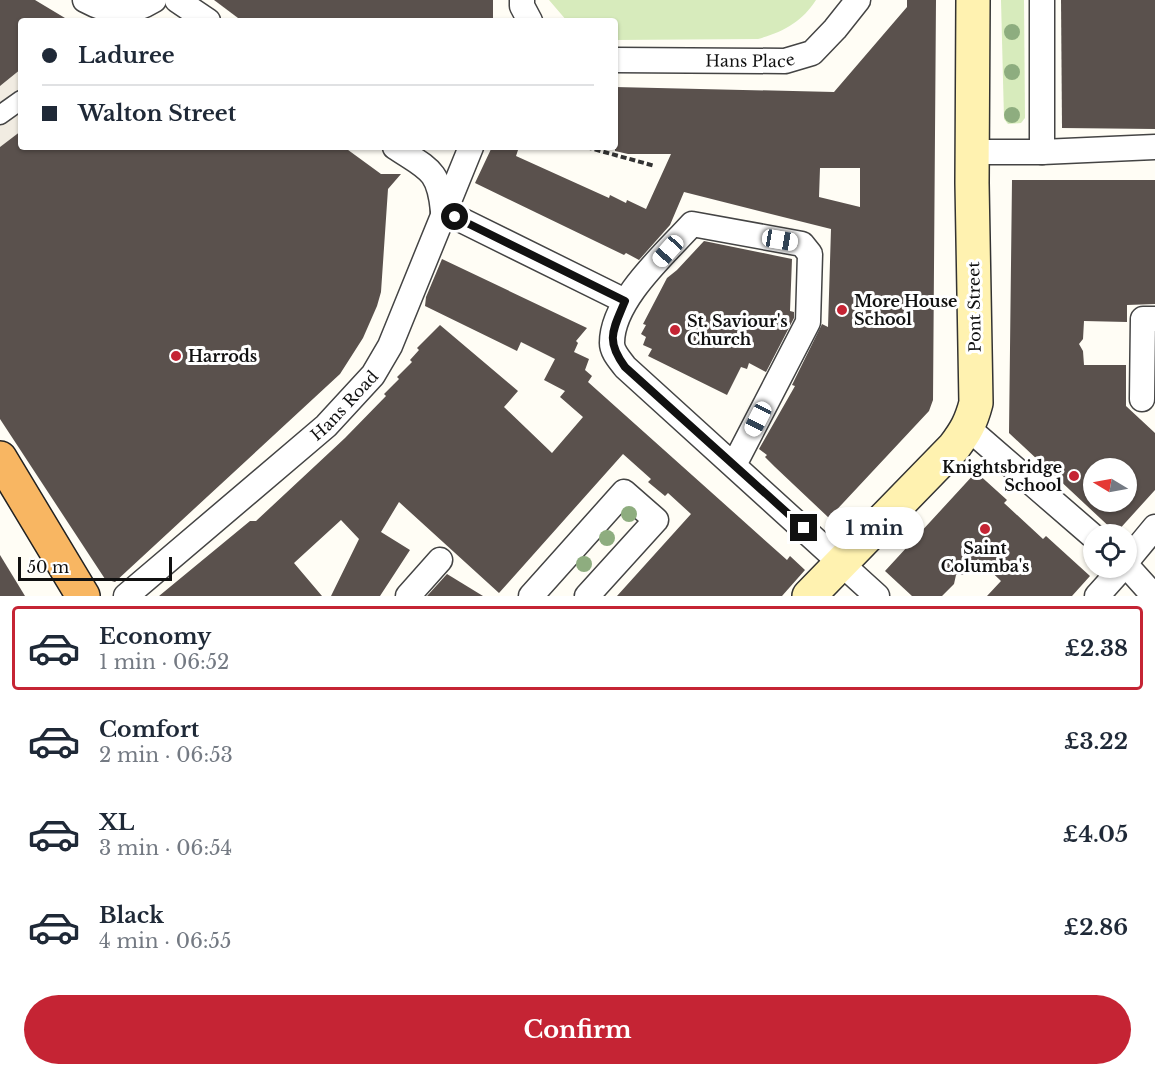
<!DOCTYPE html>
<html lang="en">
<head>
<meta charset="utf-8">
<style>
  body { margin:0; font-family:"Libre Baskerville",serif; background:#f2f2f3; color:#1f2937; height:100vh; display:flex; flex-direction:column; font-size:22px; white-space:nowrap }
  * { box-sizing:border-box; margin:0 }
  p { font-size:20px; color:#747a83 }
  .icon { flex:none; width:33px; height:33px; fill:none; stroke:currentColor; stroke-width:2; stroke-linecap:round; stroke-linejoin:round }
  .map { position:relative; height:596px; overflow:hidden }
  .side { display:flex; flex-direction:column; background:#fff; flex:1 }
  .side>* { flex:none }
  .hud { position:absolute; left:18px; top:18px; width:600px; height:132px; border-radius:6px; box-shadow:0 2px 4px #0004; display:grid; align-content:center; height:132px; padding:0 24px; background:#fff }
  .needle { width:39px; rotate:280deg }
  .controls { position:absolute; left:1083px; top:458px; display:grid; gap:12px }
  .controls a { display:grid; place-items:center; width:54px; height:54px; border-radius:50%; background:#fff; box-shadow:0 2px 4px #0004; font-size:30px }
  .scale { position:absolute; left:18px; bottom:15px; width:154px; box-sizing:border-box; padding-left:6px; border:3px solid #111; border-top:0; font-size:16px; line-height:21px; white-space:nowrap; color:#111; -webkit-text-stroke:4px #fff; paint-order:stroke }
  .end { position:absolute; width:27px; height:27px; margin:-14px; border:8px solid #111; background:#fff; box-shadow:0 0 0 3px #fff }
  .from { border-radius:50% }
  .bubble { position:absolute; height:42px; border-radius:21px; background:#fff; box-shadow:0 2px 4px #0004; font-size:20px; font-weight:700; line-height:42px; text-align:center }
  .car { position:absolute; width:18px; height:36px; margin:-18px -9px; border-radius:8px; box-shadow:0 0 4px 2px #0007; background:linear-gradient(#fff 24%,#345 0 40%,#fff 0 76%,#345 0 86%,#fff 0) }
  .hud b { display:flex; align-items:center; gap:21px; height:57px; font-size:22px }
  .hud b+b { border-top:2px solid #e0e1e3 }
  .hud i { width:15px; height:15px; background:#1f2937 }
  ul { padding:10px 0 0; list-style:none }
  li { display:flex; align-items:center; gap:18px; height:84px; margin:0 12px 9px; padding:0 12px; border:3px solid transparent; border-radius:6px }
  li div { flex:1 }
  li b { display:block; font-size:22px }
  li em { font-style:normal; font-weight:700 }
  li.active { border-color:#c52434 }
  li>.icon { width:54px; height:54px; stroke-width:1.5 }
  .cta { display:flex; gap:12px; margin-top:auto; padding:12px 24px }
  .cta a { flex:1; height:69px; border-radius:36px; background:#c52434; color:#fff; font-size:24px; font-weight:700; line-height:69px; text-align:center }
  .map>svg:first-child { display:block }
  .green { fill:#d7ebbc }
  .plaza { fill:#f1ece2 }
  .building { fill:#5a514d; fill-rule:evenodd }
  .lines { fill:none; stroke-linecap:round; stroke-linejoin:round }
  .pedestrian-casing { stroke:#444; stroke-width:21 }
  .minor-casing { stroke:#444; stroke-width:27 }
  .secondary-casing { stroke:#333; stroke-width:36 }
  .trunk-casing { stroke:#222; stroke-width:36 }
  .path { stroke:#333; stroke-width:4; stroke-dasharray:6 3; stroke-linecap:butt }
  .pedestrian { stroke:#fff; stroke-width:18 }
  .minor { stroke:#fff; stroke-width:24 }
  .secondary { stroke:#fff2b0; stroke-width:33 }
  .trunk { stroke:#f8b662; stroke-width:33 }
  .tree { fill:#8ead7f }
  .route { stroke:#111; stroke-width:8 }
  .poi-dot { fill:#c52434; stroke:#fff; stroke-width:2 }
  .labels { text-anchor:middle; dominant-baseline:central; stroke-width:6; stroke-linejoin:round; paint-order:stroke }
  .street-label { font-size:16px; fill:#111; stroke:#fff }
  .poi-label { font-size:16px; font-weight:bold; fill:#111; stroke:#fff; text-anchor:start }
</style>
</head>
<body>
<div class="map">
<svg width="1155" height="596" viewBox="0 0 1155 596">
  <rect width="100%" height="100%" fill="#fffdf5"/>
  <!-- green -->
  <g class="green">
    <path d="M549,0H816C802,22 783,32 758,39L615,40V21H567Z"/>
    <path d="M1001,0H1024L1025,118L1021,123L1008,124L1004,119Z"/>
  </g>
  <!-- plaza -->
  <path class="plaza" d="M21,69V131L0,147V86Z"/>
  <!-- building -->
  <g class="building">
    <path d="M0,0H35L70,21H21V69L0,86Z"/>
    <path d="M214,0H493V21H242Z"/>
    <path d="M907,0H936L933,400L929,411L829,518L775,467L765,457L767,455L759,449L795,386L792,385L822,324L828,327L831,229L684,192L670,225L639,260L626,253L624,255L475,183L492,147H519L516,156L609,198L610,195L626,203L627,200L646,209L671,154H628L615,151V87L834,92L907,7ZM820,168H860V207L819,197Z"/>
    <path d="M1061,0H1155V129L1062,128Z"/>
    <path d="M21,131V147H344L381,174H401L388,189L381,292L377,306L363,338L340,374L115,582L105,579L0,419V147Z"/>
    <path d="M1012,180H1155V304L1127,305V322L1084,321L1083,339L1079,344L1083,351L1084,365H1126V406L1155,433V490L1116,533L1009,433ZM1094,468H1126V501H1094Z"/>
    <path d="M704,241L792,259L790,311L794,312V318L766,372L749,363L747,369L741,367L727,395L648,356L652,349L643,345L646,337L641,334L646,325L643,324L667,278L677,270Z"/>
    <path d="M442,259L587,328L576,341L578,343L574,352L589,359L585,370L592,376L588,382L787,560L790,556L805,570L782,596H617L691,514L668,493L665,496L648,482L651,479L623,454L499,593L399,502L381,532L410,550L380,596H331L359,539L341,520L294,563L322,596H159L250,521H256L345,438L386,396L384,394L399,379L397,377L412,362L410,360L419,350L417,348L440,325L518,391L504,407L552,453L583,417L560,397L565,391L544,380L555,359L521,342L517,351L425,306L426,297Z"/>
    <path d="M976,472L1007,500L1004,503L1043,539L1046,536L1090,576L1072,596H987L1001,581L978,559L963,575H956L954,584L942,596H912L885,571Z"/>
    <path d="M0,555L25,596H0Z"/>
    <path d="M447,574L483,596H427Z"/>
  </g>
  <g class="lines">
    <!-- pedestrian casing -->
    <g class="pedestrian-casing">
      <path id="pedestrian" d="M0,115L21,100"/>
    </g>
    <!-- minor casing -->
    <g class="minor-casing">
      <g id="minor">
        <path d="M85,0C111,14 128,16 154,0"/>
        <path d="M177,0L208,21"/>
        <path d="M522,0V6L530,21"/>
        <path d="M1042,0V152"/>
        <path id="s1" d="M615,60L785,61L812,53L835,29L858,0"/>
        <path d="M395,147C428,169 439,169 443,211"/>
        <path d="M973,152H1042L1155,147"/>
        <path d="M443,211L625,301"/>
        <path d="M1142,399L1143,319H1155"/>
        <path d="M968,428L1094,537"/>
        <path d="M734,465L808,322L810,254L802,244L692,224C665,254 612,300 612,343C612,352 620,360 625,367L877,596"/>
        <path d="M1126,562L1155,527"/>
        <path d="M1126,565L1154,596"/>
        <path id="s2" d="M126,596L326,426L373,375L390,346L471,147"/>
        <path d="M408,596L440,560"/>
        <path d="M531,596L624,492L656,520L587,596"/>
        <path d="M1097,596L1123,567"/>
      </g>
    </g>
    <!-- secondary casing -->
    <g class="secondary-casing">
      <path id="secondary" d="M809,596L954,447C966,431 971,422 976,403L972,183L973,0"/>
    </g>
    <!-- trunk casing -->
    <g class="trunk-casing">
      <path id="trunk" d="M0,458L83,596"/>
    </g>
    <!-- path -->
    <path class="path" d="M586,147L655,166"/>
    <!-- pedestrian -->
    <use href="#pedestrian" class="pedestrian"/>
    <!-- minor -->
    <use href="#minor" class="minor"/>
    <!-- secondary -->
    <use href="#secondary" class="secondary"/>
    <!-- trunk -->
    <use href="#trunk" class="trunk"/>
  </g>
  <!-- trees -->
  <g class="tree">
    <circle cx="1012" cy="32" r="8"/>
    <circle cx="1012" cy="72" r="8"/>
    <circle cx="1012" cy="115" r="8"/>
    <circle cx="629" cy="514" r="8"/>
    <circle cx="607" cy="538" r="8"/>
    <circle cx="584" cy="564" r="8"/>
  </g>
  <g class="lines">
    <!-- route -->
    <path class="route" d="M455,217L625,301C613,330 605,340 625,367L804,528"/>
  </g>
  <!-- markers -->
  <g class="poi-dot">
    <circle cx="842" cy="310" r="6"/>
    <circle cx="675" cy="330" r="6"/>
    <circle cx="176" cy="356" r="6"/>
    <circle cx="1074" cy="476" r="6"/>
    <circle cx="985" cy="529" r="6"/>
  </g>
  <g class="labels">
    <!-- street labels -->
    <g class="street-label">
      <text stroke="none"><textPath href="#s1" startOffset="135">Hans Place</textPath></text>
      <text transform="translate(974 307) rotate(-91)">Pont Street</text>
      <text stroke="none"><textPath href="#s2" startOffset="290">Hans Road</textPath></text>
    </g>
    <!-- poi labels -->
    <g class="poi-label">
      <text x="854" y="301">More House<tspan x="854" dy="18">School</tspan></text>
      <text x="687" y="321">St. Saviour's<tspan x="687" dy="18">Church</tspan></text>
      <text x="188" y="356">Harrods</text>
      <text x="1062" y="467" text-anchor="end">Knightsbridge<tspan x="1062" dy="18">School</tspan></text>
      <text x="985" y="548" text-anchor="middle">Saint<tspan x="985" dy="18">Columba's</tspan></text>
    </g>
  </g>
</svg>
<div class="controls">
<a><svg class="needle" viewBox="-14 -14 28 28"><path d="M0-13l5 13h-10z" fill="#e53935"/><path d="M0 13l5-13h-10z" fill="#747a83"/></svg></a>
<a><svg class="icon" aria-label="locate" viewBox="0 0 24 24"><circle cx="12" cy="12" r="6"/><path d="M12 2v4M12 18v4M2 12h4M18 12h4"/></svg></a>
</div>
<div class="scale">50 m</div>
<i class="end from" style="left:455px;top:217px"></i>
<i class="end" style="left:804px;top:528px"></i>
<div class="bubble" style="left:825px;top:507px;width:99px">1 min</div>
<i class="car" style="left:780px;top:240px;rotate:100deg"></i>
<i class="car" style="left:668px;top:251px;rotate:222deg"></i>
<i class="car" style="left:758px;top:419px;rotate:207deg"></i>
<div class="hud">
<b><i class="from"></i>Laduree</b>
<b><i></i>Walton Street</b>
</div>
</div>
<section class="side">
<ul>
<li class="active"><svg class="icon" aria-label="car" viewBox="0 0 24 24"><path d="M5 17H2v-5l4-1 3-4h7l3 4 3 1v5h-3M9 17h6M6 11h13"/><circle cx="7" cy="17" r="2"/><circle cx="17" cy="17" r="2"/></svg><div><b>Economy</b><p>1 min · 06:52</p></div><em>£2.38</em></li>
<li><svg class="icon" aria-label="car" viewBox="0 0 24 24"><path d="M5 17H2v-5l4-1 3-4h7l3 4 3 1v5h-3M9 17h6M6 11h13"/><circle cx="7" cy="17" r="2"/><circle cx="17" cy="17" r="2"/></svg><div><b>Comfort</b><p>2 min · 06:53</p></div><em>£3.22</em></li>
<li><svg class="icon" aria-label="car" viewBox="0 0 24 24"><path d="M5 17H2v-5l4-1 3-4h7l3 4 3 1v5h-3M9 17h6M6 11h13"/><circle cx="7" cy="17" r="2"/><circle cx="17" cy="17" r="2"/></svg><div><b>XL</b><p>3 min · 06:54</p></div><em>£4.05</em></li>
<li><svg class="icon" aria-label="car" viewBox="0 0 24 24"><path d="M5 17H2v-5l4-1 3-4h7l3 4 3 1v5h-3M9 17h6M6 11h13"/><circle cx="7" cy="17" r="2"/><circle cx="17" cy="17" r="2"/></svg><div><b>Black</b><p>4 min · 06:55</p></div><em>£2.86</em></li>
</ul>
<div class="cta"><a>Confirm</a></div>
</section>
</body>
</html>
